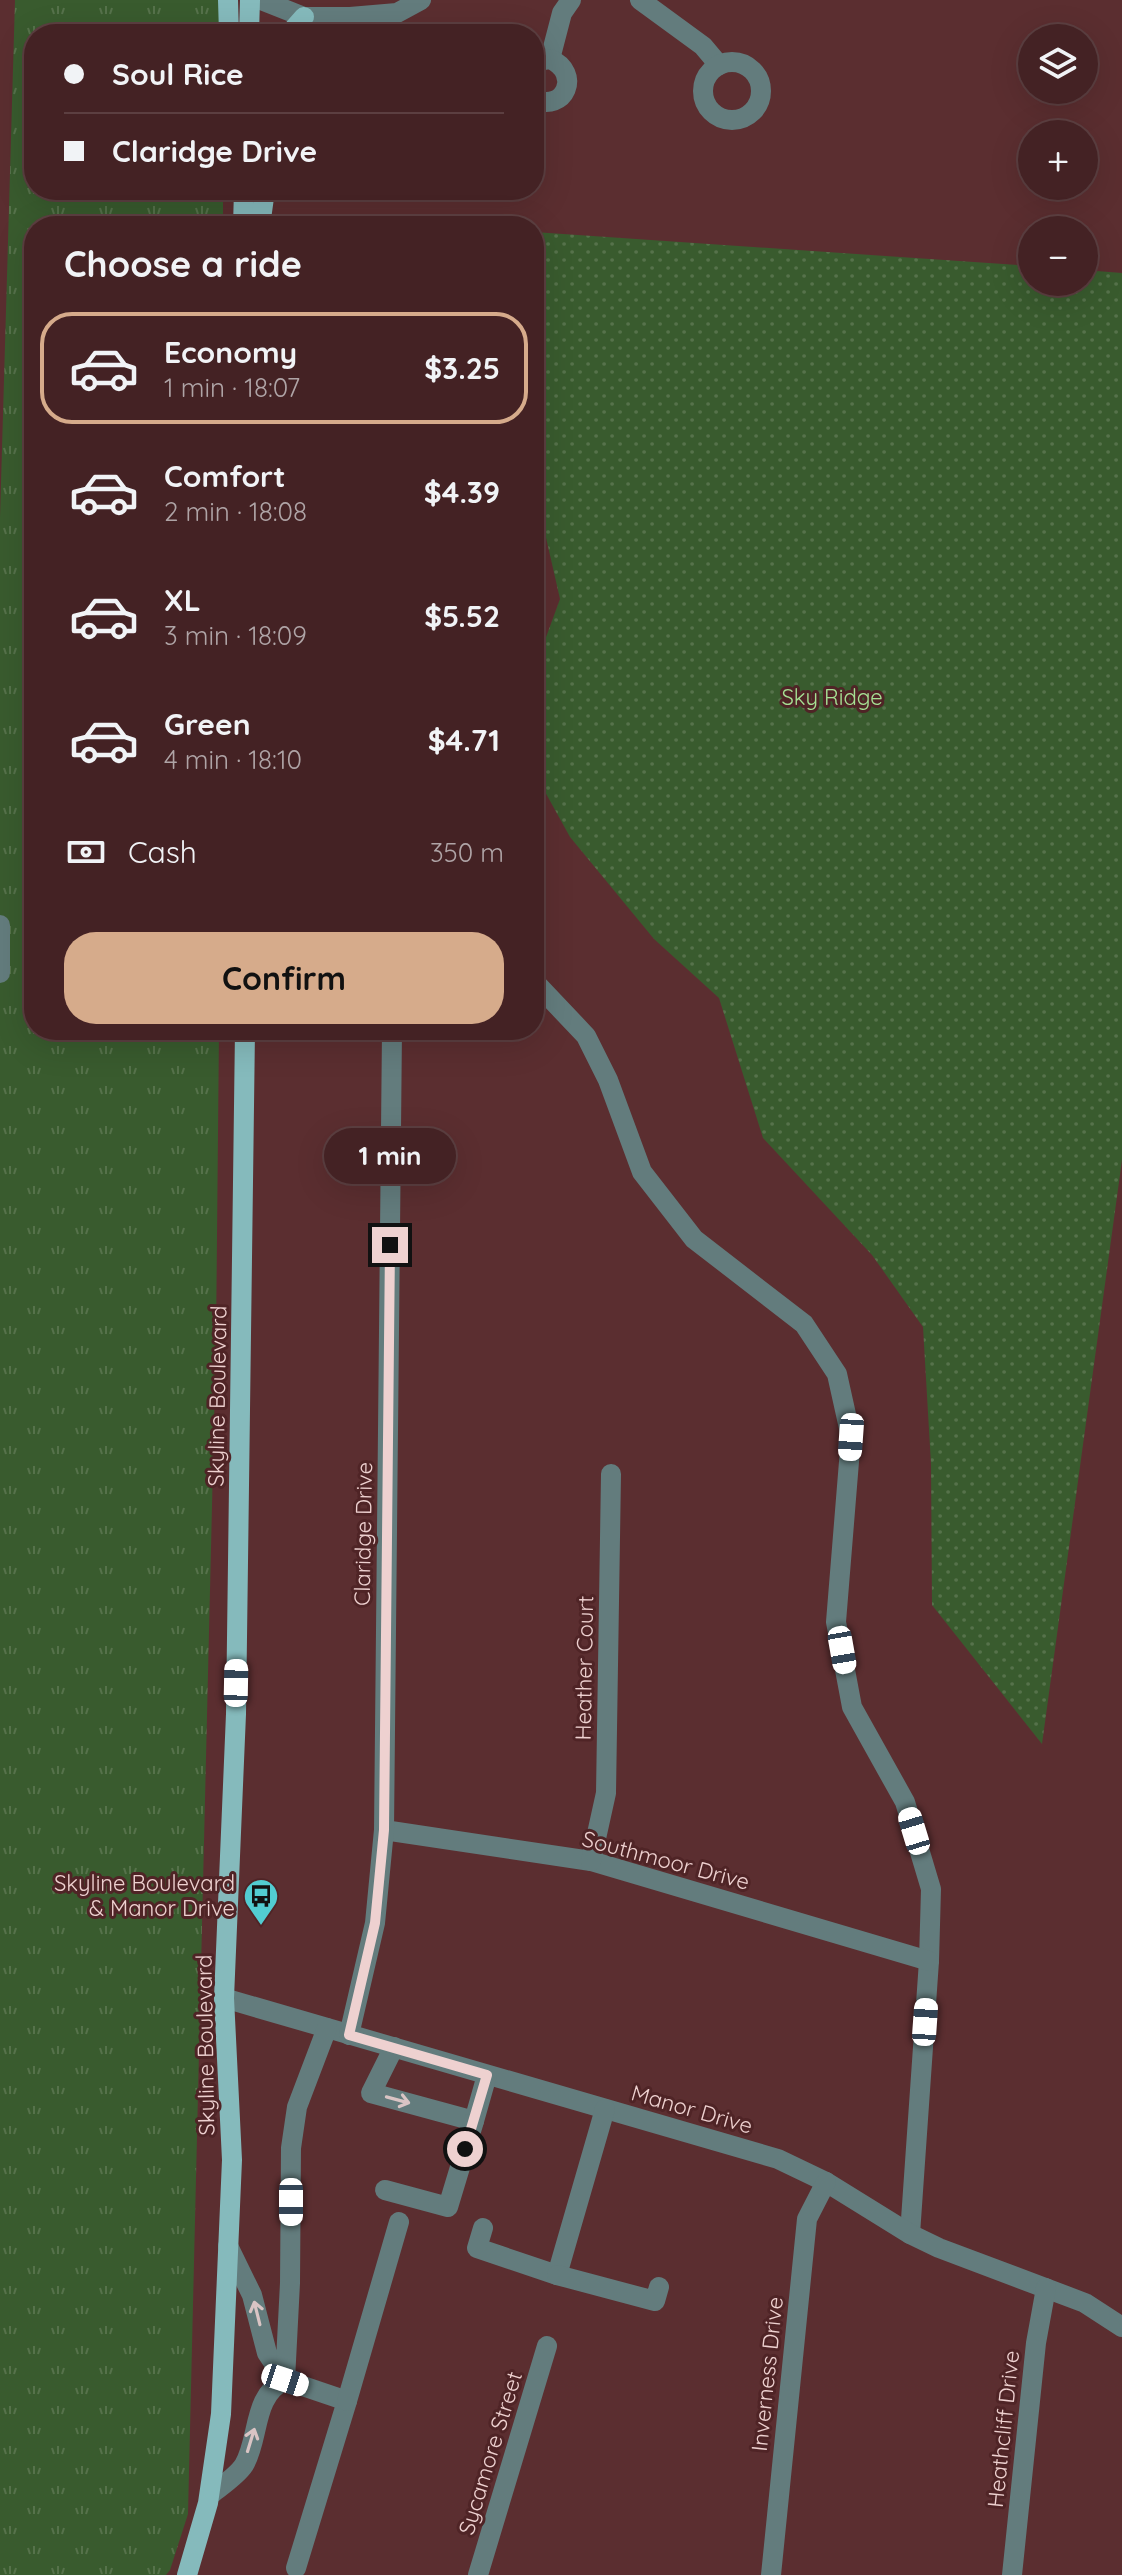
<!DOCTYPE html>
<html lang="en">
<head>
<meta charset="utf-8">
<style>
  body { margin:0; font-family:Quicksand,sans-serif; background:#4e2f31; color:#f1f3f6; height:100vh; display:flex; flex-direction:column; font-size:30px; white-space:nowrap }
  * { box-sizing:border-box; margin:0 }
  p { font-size:26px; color:#afa4a6 }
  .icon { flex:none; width:44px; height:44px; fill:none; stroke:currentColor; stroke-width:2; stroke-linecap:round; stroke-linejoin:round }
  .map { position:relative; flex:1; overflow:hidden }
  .details { position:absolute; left:24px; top:216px; width:520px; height:824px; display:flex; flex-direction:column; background:#442224; border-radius:32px; box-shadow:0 8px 32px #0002,0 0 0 2px #5c3f41 }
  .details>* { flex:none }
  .guide { position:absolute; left:24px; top:24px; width:520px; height:176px; border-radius:32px; box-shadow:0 8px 32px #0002,0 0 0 2px #5c3f41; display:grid; align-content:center; height:176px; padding:0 40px; background:#442224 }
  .tools { position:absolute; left:1018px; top:24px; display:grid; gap:16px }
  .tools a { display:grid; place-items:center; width:80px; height:80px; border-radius:50%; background:#442224; box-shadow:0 8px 32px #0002,0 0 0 2px #5c3f41; font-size:40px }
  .end { position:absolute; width:36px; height:36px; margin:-18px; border:10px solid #eed1d0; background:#111; box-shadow:0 0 0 4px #111 }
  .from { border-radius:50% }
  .bubble { position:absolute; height:56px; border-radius:28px; background:#442224; box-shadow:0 8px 32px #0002,0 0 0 2px #5c3f41; font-size:26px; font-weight:700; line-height:56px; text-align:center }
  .car { position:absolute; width:24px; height:48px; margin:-24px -12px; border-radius:10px; box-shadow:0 0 6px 2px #0007; background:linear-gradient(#fff 24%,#345 0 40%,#fff 0 76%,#345 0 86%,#fff 0) }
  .guide b { display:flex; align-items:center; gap:28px; height:76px; font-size:30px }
  .guide b+b { border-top:2px solid #5c3f41 }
  .guide i { width:20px; height:20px; background:#f1f3f6 }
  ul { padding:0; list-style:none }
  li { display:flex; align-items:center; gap:24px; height:112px; margin:0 16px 12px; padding:0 24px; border:4px solid transparent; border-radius:32px }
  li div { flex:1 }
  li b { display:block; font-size:30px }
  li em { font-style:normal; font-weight:700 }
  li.selected { border-color:#d6ab8b }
  li>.icon { width:72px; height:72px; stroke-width:1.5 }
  h2 { padding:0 40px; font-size:36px; line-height:96px }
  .pay { display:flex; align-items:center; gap:20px; height:88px; padding:0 40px; font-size:30px }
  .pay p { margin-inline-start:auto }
  .action { display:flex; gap:16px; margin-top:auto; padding:16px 40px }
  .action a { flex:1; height:92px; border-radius:32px; background:#d6ab8b; color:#111; font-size:32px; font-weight:700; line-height:92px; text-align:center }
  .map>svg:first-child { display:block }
  .grass { fill:url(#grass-tufts) }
  .park { fill:url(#park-dots) }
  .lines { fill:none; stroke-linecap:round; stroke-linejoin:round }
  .minor { stroke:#637c7d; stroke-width:20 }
  .major { stroke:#85babc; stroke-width:20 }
  .oneway { stroke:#d9c4c4 }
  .route { stroke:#eed1d0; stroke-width:10 }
  .labels { text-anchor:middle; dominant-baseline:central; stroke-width:6; stroke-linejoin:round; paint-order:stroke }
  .park-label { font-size:22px; fill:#a6e194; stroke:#4f2426 }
  .street-label { font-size:22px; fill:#eed1d0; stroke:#4f2426 }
  .poi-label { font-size:22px; fill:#eed1d0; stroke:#4f2426; text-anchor:end }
</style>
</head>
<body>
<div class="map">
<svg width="1122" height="2575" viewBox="0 0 1122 2575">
  <defs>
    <pattern id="grass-tufts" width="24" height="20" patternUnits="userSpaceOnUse" patternTransform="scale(2)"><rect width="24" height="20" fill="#395b2e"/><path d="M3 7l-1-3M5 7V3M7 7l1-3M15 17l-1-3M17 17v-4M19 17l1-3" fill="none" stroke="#56724b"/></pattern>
    <pattern id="park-dots" width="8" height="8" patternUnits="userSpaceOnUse" patternTransform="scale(2)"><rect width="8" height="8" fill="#395b2e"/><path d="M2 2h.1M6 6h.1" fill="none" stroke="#56724b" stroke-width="1.8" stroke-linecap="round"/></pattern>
  </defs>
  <rect width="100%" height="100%" fill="#5b2e30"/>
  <!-- grass -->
  <path class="grass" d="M15,0H226L225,34H34V190H223V226H34V1030H219L216,1338L188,2514L170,2570L166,2575H0V518Z"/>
  <!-- park -->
  <path class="park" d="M534,232L1032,266V282H1084V270L1122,273V1160L1042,1744L932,1605L931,1464L923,1327L872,1255L763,1138L719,998L654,939L570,837L534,772V670L560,599L534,485Z"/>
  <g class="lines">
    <!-- minor -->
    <g class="minor">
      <path d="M261,0L304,17H350L397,13L421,0"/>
      <path d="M640,0L703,46L719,65"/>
      <path d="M550,59L562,13L571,0"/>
      <path d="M534,62L550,59C582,73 565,113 534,99"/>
      <circle cx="732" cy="91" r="29"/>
      <path d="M0,925V973"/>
      <path d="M534,981L586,1036L608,1080L642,1172L694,1239L804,1324L837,1374L851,1437L836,1622L852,1707L905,1802L931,1889L929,1961L910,2234"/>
      <path d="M384,1830L591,1861L929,1961"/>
      <path d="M591,1861L606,1793L611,1474"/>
      <path d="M224,1998L778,2159L826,2182L910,2234L939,2248L1085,2303L1122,2327"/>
      <path d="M349,2035L375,1923L384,1830L392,1030"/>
      <path d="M394,2047L371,2093L474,2121L487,2075"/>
      <path d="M385,2190L448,2207L474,2121"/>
      <path d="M483,2228L477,2248L557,2275L605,2109"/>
      <path d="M228,2246L252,2295L267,2353L285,2380L347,2401L296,2568"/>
      <path d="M557,2275L655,2301L659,2287"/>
      <path d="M285,2380L290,2283L291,2148L297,2107L327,2028"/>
      <path d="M347,2401L399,2222"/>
      <path d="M210,2495C220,2487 237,2476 244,2465C260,2438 252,2396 285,2380"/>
      <path d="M478,2575L547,2346"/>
      <path d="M771,2575L807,2219L826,2182"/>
      <path d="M1012,2575L1036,2343L1046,2288"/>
    </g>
    <!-- major -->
    <g class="major">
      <path d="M228,0L229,34"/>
      <path d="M249,34L250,0"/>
      <path d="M289,34L304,17"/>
      <path d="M243,226L244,190"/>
      <path d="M260,226L265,190"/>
      <path d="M187,2575L208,2503L221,2414L232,2160L224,1998L236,1714L245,1030"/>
    </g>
  </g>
  <!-- one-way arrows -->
  <defs><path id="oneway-shaft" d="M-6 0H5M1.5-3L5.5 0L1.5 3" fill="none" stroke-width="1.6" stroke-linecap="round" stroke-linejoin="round" transform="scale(2)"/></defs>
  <g class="oneway">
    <use href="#oneway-shaft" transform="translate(398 2100) rotate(15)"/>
    <use href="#oneway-shaft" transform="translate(257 2313) rotate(-104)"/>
    <use href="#oneway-shaft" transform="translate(251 2440) rotate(-73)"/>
  </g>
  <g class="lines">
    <!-- route -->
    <path class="route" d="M390,1245L384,1830L375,1923L349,2035L487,2075L465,2149"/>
  </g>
  <!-- icons -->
  <defs>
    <g id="bus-pin" transform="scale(1.8)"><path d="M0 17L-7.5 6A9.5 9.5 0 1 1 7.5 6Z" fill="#52ccd1" stroke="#4f2426"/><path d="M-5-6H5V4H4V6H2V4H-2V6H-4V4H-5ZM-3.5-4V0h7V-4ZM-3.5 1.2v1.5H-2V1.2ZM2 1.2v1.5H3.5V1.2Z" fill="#111"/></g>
  </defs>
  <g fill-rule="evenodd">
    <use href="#bus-pin" x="261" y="1896"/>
  </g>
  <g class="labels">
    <!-- park labels -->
    <g class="park-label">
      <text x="832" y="697">Sky Ridge</text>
    </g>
    <!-- street labels -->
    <g class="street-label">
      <text transform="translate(217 1396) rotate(-89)">Skyline Boulevard</text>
      <text transform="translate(363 1534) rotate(-89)">Claridge Drive</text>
      <text transform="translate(584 1668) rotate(-89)">Heather Court</text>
      <text transform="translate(666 1860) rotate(15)">Southmoor Drive</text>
      <text transform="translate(205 2045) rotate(-91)">Skyline Boulevard</text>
      <text transform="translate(692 2109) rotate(16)">Manor Drive</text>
      <text transform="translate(767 2374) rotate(-84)">Inverness Drive</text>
      <text transform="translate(1003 2429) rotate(-84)">Heathcliff Drive</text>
      <text transform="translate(490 2453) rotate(-73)">Sycamore Street</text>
    </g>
    <!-- poi labels -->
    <g class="poi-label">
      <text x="235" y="1883">Skyline Boulevard<tspan x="235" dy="25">&amp; Manor Drive</tspan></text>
    </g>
  </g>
</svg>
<div class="tools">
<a><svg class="icon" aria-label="layers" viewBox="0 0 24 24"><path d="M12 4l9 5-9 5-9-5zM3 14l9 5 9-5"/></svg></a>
<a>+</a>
<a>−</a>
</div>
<i class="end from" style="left:465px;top:2149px"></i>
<i class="end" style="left:390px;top:1245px"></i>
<div class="bubble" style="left:324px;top:1128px;width:132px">1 min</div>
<i class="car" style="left:851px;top:1437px;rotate:184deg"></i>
<i class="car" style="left:842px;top:1650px;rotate:170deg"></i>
<i class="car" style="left:236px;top:1683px;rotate:1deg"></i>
<i class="car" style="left:914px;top:1831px;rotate:343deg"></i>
<i class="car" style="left:925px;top:2022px;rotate:4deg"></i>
<i class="car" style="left:291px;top:2202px;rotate:180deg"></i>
<i class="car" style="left:285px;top:2380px;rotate:108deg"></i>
<div class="guide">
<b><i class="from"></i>Soul Rice</b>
<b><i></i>Claridge Drive</b>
</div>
<section class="details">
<h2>Choose a ride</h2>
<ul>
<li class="selected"><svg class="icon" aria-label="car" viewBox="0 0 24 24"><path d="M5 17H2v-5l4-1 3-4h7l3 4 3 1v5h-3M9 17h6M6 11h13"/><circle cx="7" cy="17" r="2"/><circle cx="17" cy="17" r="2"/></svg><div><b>Economy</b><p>1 min · 18:07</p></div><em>$3.25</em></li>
<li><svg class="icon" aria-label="car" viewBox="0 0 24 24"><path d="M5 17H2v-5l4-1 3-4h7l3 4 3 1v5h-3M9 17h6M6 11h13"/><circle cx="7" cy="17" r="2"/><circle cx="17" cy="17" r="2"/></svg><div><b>Comfort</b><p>2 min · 18:08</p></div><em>$4.39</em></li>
<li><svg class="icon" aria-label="car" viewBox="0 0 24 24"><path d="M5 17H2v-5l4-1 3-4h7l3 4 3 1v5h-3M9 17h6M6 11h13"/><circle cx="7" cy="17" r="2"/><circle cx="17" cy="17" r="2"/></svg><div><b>XL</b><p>3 min · 18:09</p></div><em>$5.52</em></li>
<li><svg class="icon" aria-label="car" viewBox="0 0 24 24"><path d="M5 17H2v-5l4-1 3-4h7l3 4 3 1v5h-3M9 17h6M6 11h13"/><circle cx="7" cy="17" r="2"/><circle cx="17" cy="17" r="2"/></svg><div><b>Green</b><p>4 min · 18:10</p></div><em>$4.71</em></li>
</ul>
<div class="pay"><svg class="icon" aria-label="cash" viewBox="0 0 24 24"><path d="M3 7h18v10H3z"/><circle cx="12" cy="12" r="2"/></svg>Cash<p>350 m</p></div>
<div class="action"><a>Confirm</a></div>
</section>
</div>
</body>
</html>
